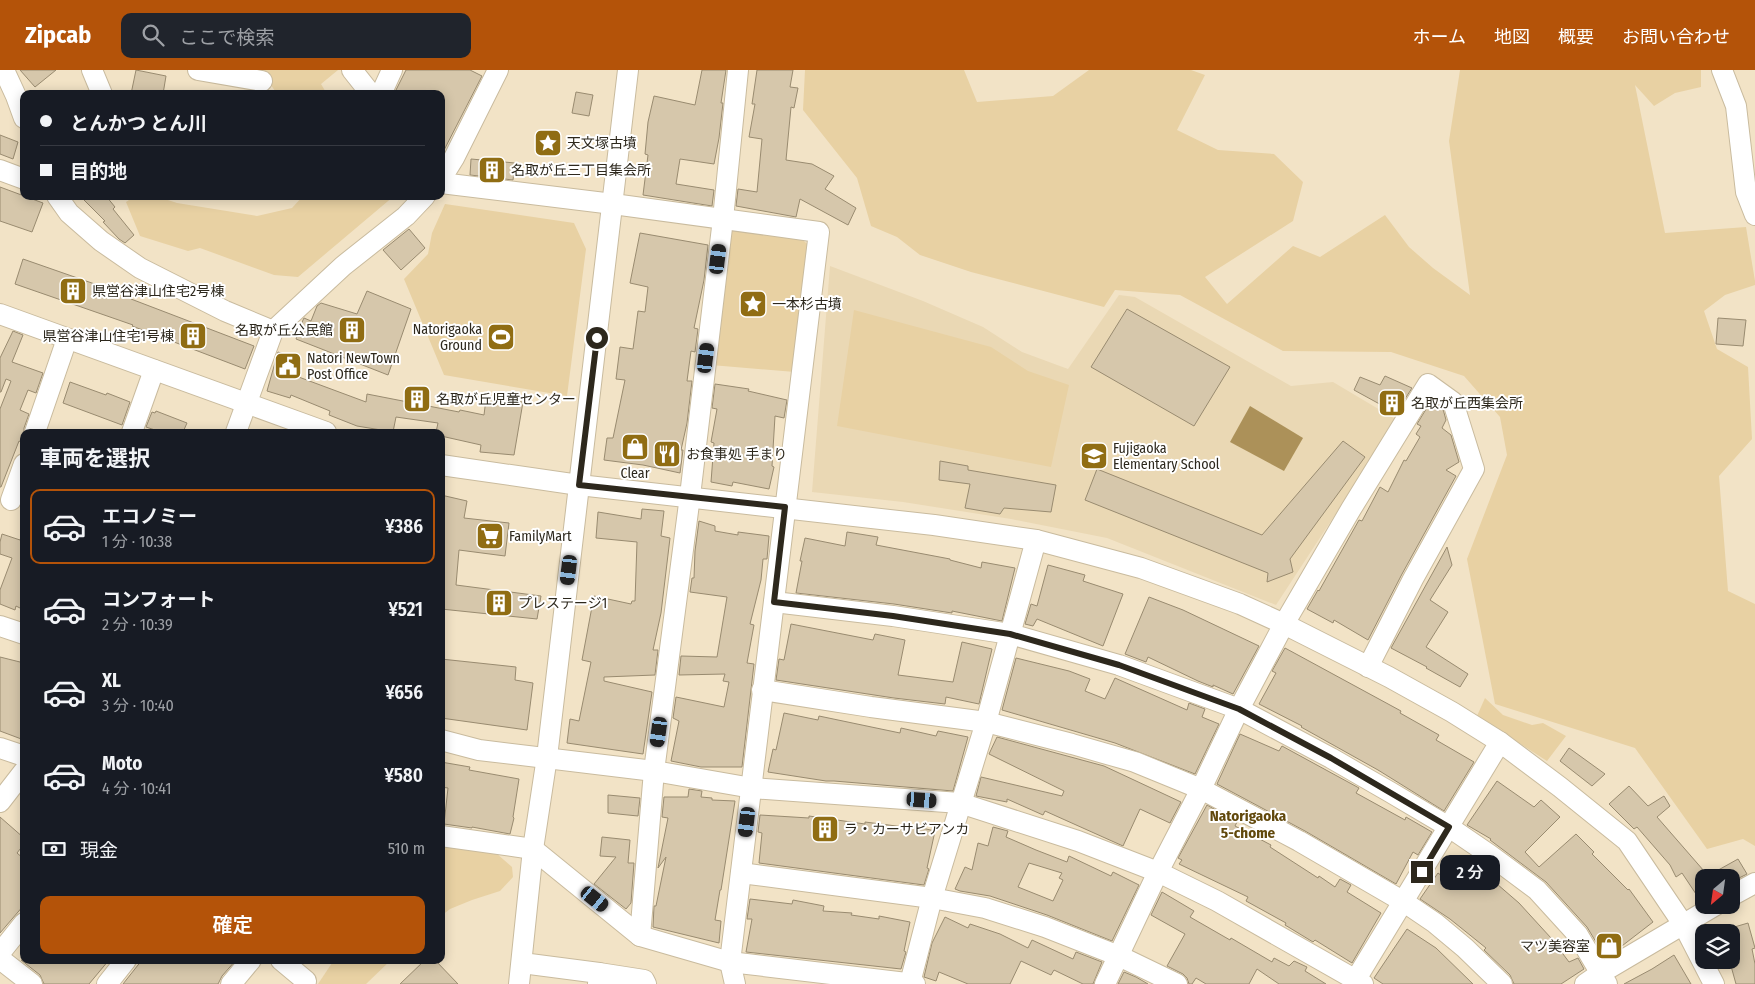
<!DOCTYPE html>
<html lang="ja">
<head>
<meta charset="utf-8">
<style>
  body { margin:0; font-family:"Fira Sans Condensed","Noto Sans JP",sans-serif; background:#20242c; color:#f1f3f6; height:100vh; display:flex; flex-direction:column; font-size:19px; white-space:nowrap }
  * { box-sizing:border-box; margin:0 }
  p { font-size:16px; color:#9ea1a6 }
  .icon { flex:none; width:28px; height:28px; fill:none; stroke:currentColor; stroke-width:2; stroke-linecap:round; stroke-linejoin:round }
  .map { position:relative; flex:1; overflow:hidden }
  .panel { position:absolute; left:20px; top:359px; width:425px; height:535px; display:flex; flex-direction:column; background:#171b24; border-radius:10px; box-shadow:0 2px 12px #0003 }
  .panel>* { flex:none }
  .banner { position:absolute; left:20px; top:20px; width:425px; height:110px; border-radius:10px; box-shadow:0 2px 12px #0003; display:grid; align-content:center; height:110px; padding:0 20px; background:#171b24 }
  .needle { width:32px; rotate:209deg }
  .buttons { position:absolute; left:1695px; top:799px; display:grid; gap:10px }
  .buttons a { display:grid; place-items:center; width:45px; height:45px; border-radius:10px; background:#171b24; box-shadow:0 2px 12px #0003; font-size:25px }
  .end { position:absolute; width:22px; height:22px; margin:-11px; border:6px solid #2d281d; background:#fff; box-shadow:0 0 0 2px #fff }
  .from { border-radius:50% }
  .bubble { position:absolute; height:35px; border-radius:10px; background:#171b24; box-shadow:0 2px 12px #0003; font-size:16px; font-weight:600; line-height:35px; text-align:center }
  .car { position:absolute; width:15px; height:30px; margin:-15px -8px; border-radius:6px; box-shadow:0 0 4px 1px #0007; background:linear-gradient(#222 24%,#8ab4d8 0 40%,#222 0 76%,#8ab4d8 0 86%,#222 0) }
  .banner b { display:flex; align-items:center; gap:18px; height:48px; font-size:19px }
  .banner b+b { border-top:1px solid #363941 }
  .banner i { width:12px; height:12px; background:#f1f3f6 }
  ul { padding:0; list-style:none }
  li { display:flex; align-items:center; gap:15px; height:75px; margin:0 10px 8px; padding:0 10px; border:2px solid transparent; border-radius:10px }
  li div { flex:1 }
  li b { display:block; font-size:19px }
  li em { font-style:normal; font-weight:600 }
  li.selected { border-color:#b45309 }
  li>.icon { width:45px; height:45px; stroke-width:1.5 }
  h2 { padding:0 20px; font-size:22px; line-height:60px }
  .pay { display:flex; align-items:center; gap:12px; height:55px; padding:0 20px; font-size:19px }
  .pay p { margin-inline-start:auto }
  .button { display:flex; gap:10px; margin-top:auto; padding:10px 20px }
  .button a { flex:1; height:58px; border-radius:10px; background:#b45309; color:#fff; font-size:20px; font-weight:600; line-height:58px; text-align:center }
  header { display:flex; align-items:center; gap:30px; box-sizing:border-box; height:70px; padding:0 25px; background:#b45309; color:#fff }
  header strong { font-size:24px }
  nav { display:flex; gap:28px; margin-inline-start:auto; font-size:18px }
  .search { width:350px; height:45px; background:#20242c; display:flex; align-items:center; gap:12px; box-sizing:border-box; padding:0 18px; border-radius:10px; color:#9ea1a6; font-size:19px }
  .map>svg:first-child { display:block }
  .built { fill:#ead8b4 }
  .green { fill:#e8d1a3 }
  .water { fill:#ac9159 }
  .building { fill:#d6c7ab; stroke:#998b70; fill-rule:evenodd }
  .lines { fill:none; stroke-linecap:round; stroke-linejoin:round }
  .minor-casing { stroke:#c9bb9e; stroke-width:22 }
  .minor { stroke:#fff; stroke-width:20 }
  .route { stroke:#2d281d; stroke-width:6 }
  .labels { text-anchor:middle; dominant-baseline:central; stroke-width:4; stroke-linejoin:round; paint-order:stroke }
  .poi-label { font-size:14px; fill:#2d281d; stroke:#fff; text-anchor:start }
  .neighbourhood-label { font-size:15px; font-weight:bold; fill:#61480c; stroke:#fff }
</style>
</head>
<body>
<header>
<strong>Zipcab</strong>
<div class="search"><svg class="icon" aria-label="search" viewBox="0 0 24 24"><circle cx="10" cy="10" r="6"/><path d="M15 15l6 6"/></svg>ここで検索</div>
<nav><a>ホーム</a><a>地図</a><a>概要</a><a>お問い合わせ</a></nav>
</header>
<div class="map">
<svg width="1755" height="914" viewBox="0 0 1755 914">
  <rect width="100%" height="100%" fill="#f2e3c6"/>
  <!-- built -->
  <path class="built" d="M830,196L923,231L983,257L1022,282L1068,299L1119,225L1135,227L1291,316L1333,312L1397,350L1276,535L1107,468L1011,449L903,432L812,422Z"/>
  <!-- green -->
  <g class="green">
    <path d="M261,0H338L321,14L327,24H277Z"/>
    <path d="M805,0H964L977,32L1053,26L1089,0H1191L1205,5L1177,60L1218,80L1274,84L1303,112L1293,151L1205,207L1227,234L1293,176L1320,187L1385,145L1409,177L1433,198L1470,225L1449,71L1460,0H1701V17L1675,23L1654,36L1635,15L1665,163L1746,157L1755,211V215L1725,225L1704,241L1717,279L1748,297L1752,369L1719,406L1728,521L1755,534V776L1743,769L1707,779L1635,678L1495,634L1467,489L1507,385L1500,347L1464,306L1391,282L1283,281L1180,225L1115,220L1104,237L971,202L920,185L897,167L871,156L857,108L803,40Z"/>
    <path d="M135,126H156L177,133L257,146L292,138L303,126H394L298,207L274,205L200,178L188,181L140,166L126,132Z"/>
    <path d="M445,134L574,153L586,179L567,326L444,305L404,209L428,184L432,163Z"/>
    <path d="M730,158L798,166L812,178L795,302L711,295Z"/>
    <path d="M854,240L991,277L1028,301L1069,315L1051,397L837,356Z"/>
    <path d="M1485,628L1503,645L1532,655L1543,653L1566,666L1547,691L1477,646Z"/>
    <path d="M441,773L496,783L512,797L513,807L500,821L472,830L450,839L441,846Z"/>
    <path d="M334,890H391L366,914H318Z"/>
  </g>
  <!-- water -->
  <path class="water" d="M1250,336L1303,368L1284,401L1230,372Z"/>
  <!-- building -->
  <g class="building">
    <path d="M20,0H56L35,17Z"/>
    <path d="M136,0L166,6L163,24H131Z"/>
    <path d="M406,0H470L482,6L441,86V24H394Z"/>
    <path d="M702,0H726L721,33H723L719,68L714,94L680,89L676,114L714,120L712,136L643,125L648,85L645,84L648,52L654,26L695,35Z"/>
    <path d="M757,0H793L790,17L798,18L794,38L791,37L786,90L812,94L834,106L825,119L856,138L848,155L800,129L796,147L736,136L738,119L757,122L762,69L749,67L755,34H752Z"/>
    <path d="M576,22L593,25L589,46L572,43Z"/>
    <path d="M0,65L18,72L13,89L0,84Z"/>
    <path d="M471,89L515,93L513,110L470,105Z"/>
    <path d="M0,117L43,133L32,162L0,151Z"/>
    <path d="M80,126H106L115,137L113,139L134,165L125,173L119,169L103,152L105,151Z"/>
    <path d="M409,159L425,178L401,200L383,180Z"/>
    <path d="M640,163L708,175L704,210L694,258L698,259L695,282L691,281L687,311H692L687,353L681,380H683L680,403L643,395L604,390L607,368H613L625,310L616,309L620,277L633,279L638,241L645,242L648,217L630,213Z"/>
    <path d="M23,189L132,227L131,229L254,276L245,299L132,256L133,255L15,214Z"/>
    <path d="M367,221L411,239L388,305L296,269L303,250L304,248L311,251L317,236L321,233L357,244Z"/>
    <path d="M1127,239L1230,297L1194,356L1091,297Z"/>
    <path d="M1718,248L1746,250L1743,276L1716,274Z"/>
    <path d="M13,261L23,265L12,292L43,303L36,323L28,320L20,340L29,344L24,358V366L21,372L19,371L1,417H0V339L11,311L6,309L1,322H0V288Z"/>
    <path d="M278,282L301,290L296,306L366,332L367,324L459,342L460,340L484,345L486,329L523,332L514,385L480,382L481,375L441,366V362H436L438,353L396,347L393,362L357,356L329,345L330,341L291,325L290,328L267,321Z"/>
    <path d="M1385,306L1412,318L1396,343L1354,320L1360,307L1380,315Z"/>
    <path d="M70,312L106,325L107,323L130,332L122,355L63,333Z"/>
    <path d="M715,314L749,319L748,321L787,330L784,348L775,346L772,396L774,397L769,419L733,412L732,416L711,412L714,373L711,372L717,339L712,338Z"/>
    <path d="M1431,331L1443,339L1446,350L1442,358L1451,365L1459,392L1446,400L1456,406L1402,504L1368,570L1334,550L1333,553L1307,539L1318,520L1319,521L1359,450L1362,451L1380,417L1388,422L1404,390L1406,391L1420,367L1416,364L1421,356L1417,354Z"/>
    <path d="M156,341L187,353L183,362H161L146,357L152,342L155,343Z"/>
    <path d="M1343,371L1365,387L1290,489L1293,502L1267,512L1268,503L1085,430L1097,399L1262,465Z"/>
    <path d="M940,391L968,396V400L1056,415L1051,442L1004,438L1000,444L965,438L970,414L939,410Z"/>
    <path d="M441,425L467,431L464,448L509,453L505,486L459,480L456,515L541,526L537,549L441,539Z"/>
    <path d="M642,439L664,441L661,466L670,468L661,543L653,580H658L655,605L604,607V611L652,622L643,684L567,673L570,649L579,651L591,592L582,590L594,526L631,534L632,531H635L637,472L596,468L598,442L641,449Z"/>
    <path d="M699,451L715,456V461L738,465V462L769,466L767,489H763L761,510L750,554L754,555L747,593L754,594L742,697H701L671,691L679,651L673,648L676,627L724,637L729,612L723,611L725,604L679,605L681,586L717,587L727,527L690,522L692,508H694L695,481Z"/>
    <path d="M23,461L24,540L16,536L15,540L0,534V520L12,488L0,484V472L2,464L20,470Z"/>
    <path d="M847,462L878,467L876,475L950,489V490L981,498L982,492L1015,498L1002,551L952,541V543L894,534L796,523L802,491H800L805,468L845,476Z"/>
    <path d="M1447,477L1452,495L1430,530L1448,542L1426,577L1468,604L1460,617L1426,598L1427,597L1391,578Z"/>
    <path d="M1048,495L1085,505L1083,511L1123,524L1103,576L1037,549L1033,556L1025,554L1031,534L1037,536Z"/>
    <path d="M1149,527L1183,540L1259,576L1233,624L1213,615V617L1198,611L1148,587L1146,592L1125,584Z"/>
    <path d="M791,554L873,570L875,564L905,570L898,605L953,612L962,572L992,579L979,634L946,627L945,634L894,628L776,610L779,589L784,590Z"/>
    <path d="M1285,578L1401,641L1400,643L1439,665L1436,670L1474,692L1444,741L1378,700L1301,657L1302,656L1259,634L1276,603L1272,601Z"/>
    <path d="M0,587L24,593V670L0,661Z"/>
    <path d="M1016,588L1069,601L1090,609L1085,621L1105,629L1115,608L1187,640L1189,633L1205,639L1202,647L1219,654L1195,704L1115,673L1002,640Z"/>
    <path d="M441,589L516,597L515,610L533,613L527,660L441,648Z"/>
    <path d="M784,643L818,650L819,646L900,663L901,658L936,666L938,661L968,667L953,721L834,711H826L768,702L773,679L776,680Z"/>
    <path d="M1240,664L1279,681L1282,676L1359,718L1356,723L1405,750L1406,747L1432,762L1418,785L1413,782L1396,814L1305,761L1217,714Z"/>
    <path d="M997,667L1104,696L1181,732L1170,753L1140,739L1123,776L1045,741L1043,745L1007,729V732L976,726L981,707L1062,726L1064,721L989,684Z"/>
    <path d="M1569,678L1605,704L1592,716L1560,691Z"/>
    <path d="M441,692L470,697L469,700L519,709L513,747L514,748L510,764L472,757V758L444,754L448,718L441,717Z"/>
    <path d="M1497,711L1534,737L1541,730L1560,747L1525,782L1539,797L1576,764L1594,782L1592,784L1628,820L1629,819L1653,852L1618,879L1605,887L1587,857L1546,812L1490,770L1491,769L1467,755Z"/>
    <path d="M1629,716L1648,736L1664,726L1670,736L1657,747L1704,801V828L1700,830L1682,803L1676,807L1670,795L1637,757L1634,759L1609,734Z"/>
    <path d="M689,719L702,721L701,727L712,728V730L735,731L721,820H720L715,850L721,851L719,873L653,857L654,836H656L666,787L658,798L668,748L662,747L664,727H688Z"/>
    <path d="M608,725L640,728L638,746L608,743Z"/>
    <path d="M1207,735L1237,752L1235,756L1271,775L1270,777L1318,808L1319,806L1335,817L1340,809L1351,815L1347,822L1381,843L1352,893L1315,870L1313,872L1285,855L1286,853L1246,831L1248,827L1179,794L1182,790L1178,788Z"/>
    <path d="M760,745L809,748V746L865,754V752L904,757V754L935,761L927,798L929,799L924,815L759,793L762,763L758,762Z"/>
    <path d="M0,747L24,768V774L17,783L24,789V835L0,863Z"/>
    <path d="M993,757L1008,761L1006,767L1036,780L1067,792L1069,786L1111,806L1113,802L1139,815L1112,871L1047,845L990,826L960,821L955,819L965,797L972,800L978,773L988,776ZM1029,793L1062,803L1059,808L1063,810L1053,831L1018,817Z"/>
    <path d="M602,767L630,770L628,793H634L631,833L626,839L594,814L616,787L600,786Z"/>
    <path d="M1738,789L1747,804L1731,812V808H1704Z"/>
    <path d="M1453,790L1494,818L1497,814L1519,833L1551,868L1569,892L1578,888L1584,899L1561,914H1514L1510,905L1484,880L1486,878L1450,849L1420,829L1438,803L1442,806Z"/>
    <path d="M1162,822L1194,841L1190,847L1230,870L1231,868L1272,892L1274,888L1289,896L1294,891L1307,897L1305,901L1326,914H1279L1257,899L1249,914H1206L1196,908L1192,914H1189L1187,908L1183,904L1167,896L1185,864L1151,845Z"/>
    <path d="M750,829L792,834L793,830L824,836L823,841L852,843L851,845L879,849V846L910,852L904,881L906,882L901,899L746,882L752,849H747Z"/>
    <path d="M945,847L968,858L970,854L1000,864L1028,878L1032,870L1073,889L1076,882L1102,892L1093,914H1083L1054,900L1051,905L1021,891L1010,914H968L939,902L936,911L924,907L932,873Z"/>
    <path d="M1748,853L1755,878L1752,879L1755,894V914H1736L1731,896V858Z"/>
    <path d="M1407,859L1436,878L1473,914H1383L1374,908Z"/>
    <path d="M1674,885L1691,914H1624L1652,899Z"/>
    <path d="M21,890H109L89,914H44L40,905Z"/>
    <path d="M142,890H236L222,906L218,914H123Z"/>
    <path d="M425,890H435L458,914H400Z"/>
    <path d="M1124,902L1136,907L1148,914H1118Z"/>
  </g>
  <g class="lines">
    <!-- minor casing -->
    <g class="minor-casing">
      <g id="minor">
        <path d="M4,0L16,26L24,48"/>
        <path d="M92,0L102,24"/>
        <path d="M198,0L262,11"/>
        <path d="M352,0L371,24"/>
        <path d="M1722,0L1736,36L1746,122L1755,145"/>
        <path d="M381,24L392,0"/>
        <path d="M0,100L24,109"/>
        <path d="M441,109L454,88L498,0"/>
        <path d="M441,113L613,134L819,162L730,892L735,914"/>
        <path d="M57,126L69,143L101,171L140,198L225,241L273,261"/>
        <path d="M0,244L326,362"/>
        <path d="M35,362L67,269"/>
        <path d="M132,362L154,300"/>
        <path d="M236,362L273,261L343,196L406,146L425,126"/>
        <path d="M441,395L579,415L934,455L1036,470L1141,498L1240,534L1284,554L1389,607L1452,642L1500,672L1560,717L1627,771L1683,854L1714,914"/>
        <path d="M11,430L24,394"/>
        <path d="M774,532L893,546L1010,564L1119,595L1239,639L1331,688L1390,722L1449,757L1490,785L1537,820L1578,865L1607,914"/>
        <path d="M0,556L24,564"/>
        <path d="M762,620L871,637L986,652L1072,674L1135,692L1201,719L1299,771L1404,832L1435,853L1465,878L1502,914"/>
        <path d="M441,670L479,680L654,701L752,718L960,733L1078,771L1158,802L1217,831L1363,914"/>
        <path d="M0,678L24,686"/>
        <path d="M0,732L24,701"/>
        <path d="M441,766L533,779L640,866L730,892L915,914"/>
        <path d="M741,803L932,828L985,838L1045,857L1119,886L1177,914"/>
        <path d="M1731,826L1755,813"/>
        <path d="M640,866L654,701L690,426L723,149L738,0"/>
        <path d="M0,883L24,853"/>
        <path d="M0,889L32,914"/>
        <path d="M281,890L306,911"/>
        <path d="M522,893L599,903"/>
        <path d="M910,913L932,828L986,652L1036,470"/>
        <path d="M107,914L126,890"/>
        <path d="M231,914L251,890"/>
        <path d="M519,914L533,779L547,687L628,0"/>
        <path d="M598,914L599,903L644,910L646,914"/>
        <path d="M1105,914L1158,802L1201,719L1239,639L1284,554L1351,439L1428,314L1453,332L1474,399L1413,509L1368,597"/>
        <path d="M1353,914L1500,672"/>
        <path d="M1585,914L1601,903L1716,835"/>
      </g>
    </g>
    <!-- minor -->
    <use href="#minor" class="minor"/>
  </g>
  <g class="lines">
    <!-- route -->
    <path class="route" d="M597,268L579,415L785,437L774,532L893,546L1010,564L1119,595L1239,639L1331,688L1449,757L1422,802"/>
  </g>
  <!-- icons -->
  <defs>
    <g id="sight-square" transform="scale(1.4375)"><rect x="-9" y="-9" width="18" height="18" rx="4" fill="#906d13" stroke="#fff"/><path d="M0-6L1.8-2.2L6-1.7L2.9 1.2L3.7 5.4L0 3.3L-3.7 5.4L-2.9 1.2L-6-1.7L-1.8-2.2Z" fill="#fff"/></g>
    <g id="building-square" transform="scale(1.4375)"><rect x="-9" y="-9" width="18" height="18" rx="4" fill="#906d13" stroke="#fff"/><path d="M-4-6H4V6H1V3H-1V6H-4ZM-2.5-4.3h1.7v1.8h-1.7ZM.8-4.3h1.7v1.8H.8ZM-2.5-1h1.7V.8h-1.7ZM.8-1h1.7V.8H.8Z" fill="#fff"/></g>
    <g id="stadium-square" transform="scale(1.4375)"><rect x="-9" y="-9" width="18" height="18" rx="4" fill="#906d13" stroke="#fff"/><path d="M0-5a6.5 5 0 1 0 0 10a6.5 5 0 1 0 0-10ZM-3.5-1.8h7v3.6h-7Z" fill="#fff"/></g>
    <g id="civic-square" transform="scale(1.4375)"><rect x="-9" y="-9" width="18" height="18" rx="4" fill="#906d13" stroke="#fff"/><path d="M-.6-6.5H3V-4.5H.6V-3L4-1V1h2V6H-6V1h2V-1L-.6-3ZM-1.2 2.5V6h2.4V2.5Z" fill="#fff"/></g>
    <g id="shop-square" transform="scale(1.4375)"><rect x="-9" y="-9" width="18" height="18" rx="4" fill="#906d13" stroke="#fff"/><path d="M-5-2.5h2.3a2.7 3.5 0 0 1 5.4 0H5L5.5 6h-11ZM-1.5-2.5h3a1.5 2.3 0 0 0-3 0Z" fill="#fff"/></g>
    <g id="restaurant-square" transform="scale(1.4375)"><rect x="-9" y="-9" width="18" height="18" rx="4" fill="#906d13" stroke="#fff"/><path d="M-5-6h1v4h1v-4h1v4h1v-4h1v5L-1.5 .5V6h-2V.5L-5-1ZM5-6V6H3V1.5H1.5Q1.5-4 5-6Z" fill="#fff"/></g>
    <g id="school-square" transform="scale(1.4375)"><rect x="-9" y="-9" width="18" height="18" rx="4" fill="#906d13" stroke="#fff"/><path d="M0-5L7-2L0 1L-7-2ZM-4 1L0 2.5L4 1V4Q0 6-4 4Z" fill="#fff"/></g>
    <g id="supermarket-square" transform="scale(1.4375)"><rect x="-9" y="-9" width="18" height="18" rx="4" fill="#906d13" stroke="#fff"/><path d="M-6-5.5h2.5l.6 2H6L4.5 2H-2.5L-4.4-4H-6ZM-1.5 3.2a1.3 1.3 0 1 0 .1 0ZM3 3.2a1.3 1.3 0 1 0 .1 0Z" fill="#fff"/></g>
  </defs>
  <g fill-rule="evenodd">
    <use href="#sight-square" x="548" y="73"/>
    <use href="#building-square" x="492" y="100"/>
    <use href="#building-square" x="73" y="221"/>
    <use href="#sight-square" x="753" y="234"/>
    <use href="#building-square" x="352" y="260"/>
    <use href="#building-square" x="193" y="266"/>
    <use href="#stadium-square" x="501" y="267"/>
    <use href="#civic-square" x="288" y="296"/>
    <use href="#building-square" x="417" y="329"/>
    <use href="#building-square" x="1392" y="333"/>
    <use href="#shop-square" x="635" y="377"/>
    <use href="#restaurant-square" x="667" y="384"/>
    <use href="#school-square" x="1094" y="386"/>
    <use href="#supermarket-square" x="490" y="466"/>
    <use href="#building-square" x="499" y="533"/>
    <use href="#building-square" x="825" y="759"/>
    <use href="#shop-square" x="1609" y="876"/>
  </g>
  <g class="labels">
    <!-- poi labels -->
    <g class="poi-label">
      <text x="567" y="73">天文塚古墳</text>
      <text x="511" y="100">名取が丘三丁目集会所</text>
      <text x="92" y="221">県営谷津山住宅2号棟</text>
      <text x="772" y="234">一本杉古墳</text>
      <text x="482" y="259" text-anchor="end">Natorigaoka<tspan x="482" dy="16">Ground</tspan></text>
      <text x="333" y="260" text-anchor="end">名取が丘公民館</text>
      <text x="174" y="266" text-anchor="end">県営谷津山住宅1号棟</text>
      <text x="307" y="288">Natori NewTown<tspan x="307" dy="16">Post Office</tspan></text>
      <text x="436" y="329">名取が丘児童センター</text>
      <text x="1411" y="333">名取が丘西集会所</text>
      <text x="1113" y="378">Fujigaoka<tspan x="1113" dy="16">Elementary School</tspan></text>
      <text x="686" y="384">お食事処 手まり</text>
      <text x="635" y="403" text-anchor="middle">Clear</text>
      <text x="509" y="466">FamilyMart</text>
      <text x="518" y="533">プレステージ1</text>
      <text x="844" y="759">ラ・カーサビアンカ</text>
      <text x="1590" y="876" text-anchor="end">マツ美容室</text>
    </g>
    <!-- neighbourhood labels -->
    <g class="neighbourhood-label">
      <text x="1248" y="746">Natorigaoka<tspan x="1248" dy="17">5-chome</tspan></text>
    </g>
  </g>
</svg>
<div class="buttons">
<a><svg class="needle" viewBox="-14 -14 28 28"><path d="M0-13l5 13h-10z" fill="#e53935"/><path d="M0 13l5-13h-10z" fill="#9ea1a6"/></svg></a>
<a><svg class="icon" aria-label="layers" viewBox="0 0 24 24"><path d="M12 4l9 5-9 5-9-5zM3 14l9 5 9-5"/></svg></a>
</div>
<i class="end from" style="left:597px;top:268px"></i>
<i class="end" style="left:1422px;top:802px"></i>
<div class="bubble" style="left:1440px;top:785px;width:60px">2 分</div>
<i class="car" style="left:718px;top:189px;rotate:7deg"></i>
<i class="car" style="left:706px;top:288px;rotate:7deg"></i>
<i class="car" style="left:569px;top:500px;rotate:187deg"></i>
<i class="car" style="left:659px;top:662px;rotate:188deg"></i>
<i class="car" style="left:922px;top:730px;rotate:94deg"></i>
<i class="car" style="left:747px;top:752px;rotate:187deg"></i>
<i class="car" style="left:595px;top:829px;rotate:129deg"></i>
<div class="banner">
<b><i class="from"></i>とんかつ とん川</b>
<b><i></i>目的地</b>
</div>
<section class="panel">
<h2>車両を選択</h2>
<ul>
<li class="selected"><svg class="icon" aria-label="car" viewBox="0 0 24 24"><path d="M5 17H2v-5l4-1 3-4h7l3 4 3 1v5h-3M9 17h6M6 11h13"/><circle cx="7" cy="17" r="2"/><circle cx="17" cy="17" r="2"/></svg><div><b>エコノミー</b><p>1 分 · 10:38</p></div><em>¥386</em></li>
<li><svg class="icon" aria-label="car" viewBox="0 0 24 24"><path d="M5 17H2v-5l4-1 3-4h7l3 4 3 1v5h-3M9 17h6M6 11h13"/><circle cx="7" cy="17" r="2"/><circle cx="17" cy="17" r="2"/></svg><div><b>コンフォート</b><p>2 分 · 10:39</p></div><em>¥521</em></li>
<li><svg class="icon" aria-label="car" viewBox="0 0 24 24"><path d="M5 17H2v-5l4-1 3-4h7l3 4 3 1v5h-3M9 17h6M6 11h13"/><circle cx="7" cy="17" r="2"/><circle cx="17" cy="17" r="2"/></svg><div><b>XL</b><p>3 分 · 10:40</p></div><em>¥656</em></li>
<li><svg class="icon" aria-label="car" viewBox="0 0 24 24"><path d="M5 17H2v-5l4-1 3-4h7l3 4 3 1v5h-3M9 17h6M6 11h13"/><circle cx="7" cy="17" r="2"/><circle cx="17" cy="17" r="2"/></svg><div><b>Moto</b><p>4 分 · 10:41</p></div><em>¥580</em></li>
</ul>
<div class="pay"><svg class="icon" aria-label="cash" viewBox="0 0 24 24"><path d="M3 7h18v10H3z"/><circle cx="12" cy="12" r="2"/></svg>現金<p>510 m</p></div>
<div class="button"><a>確定</a></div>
</section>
</div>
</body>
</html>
